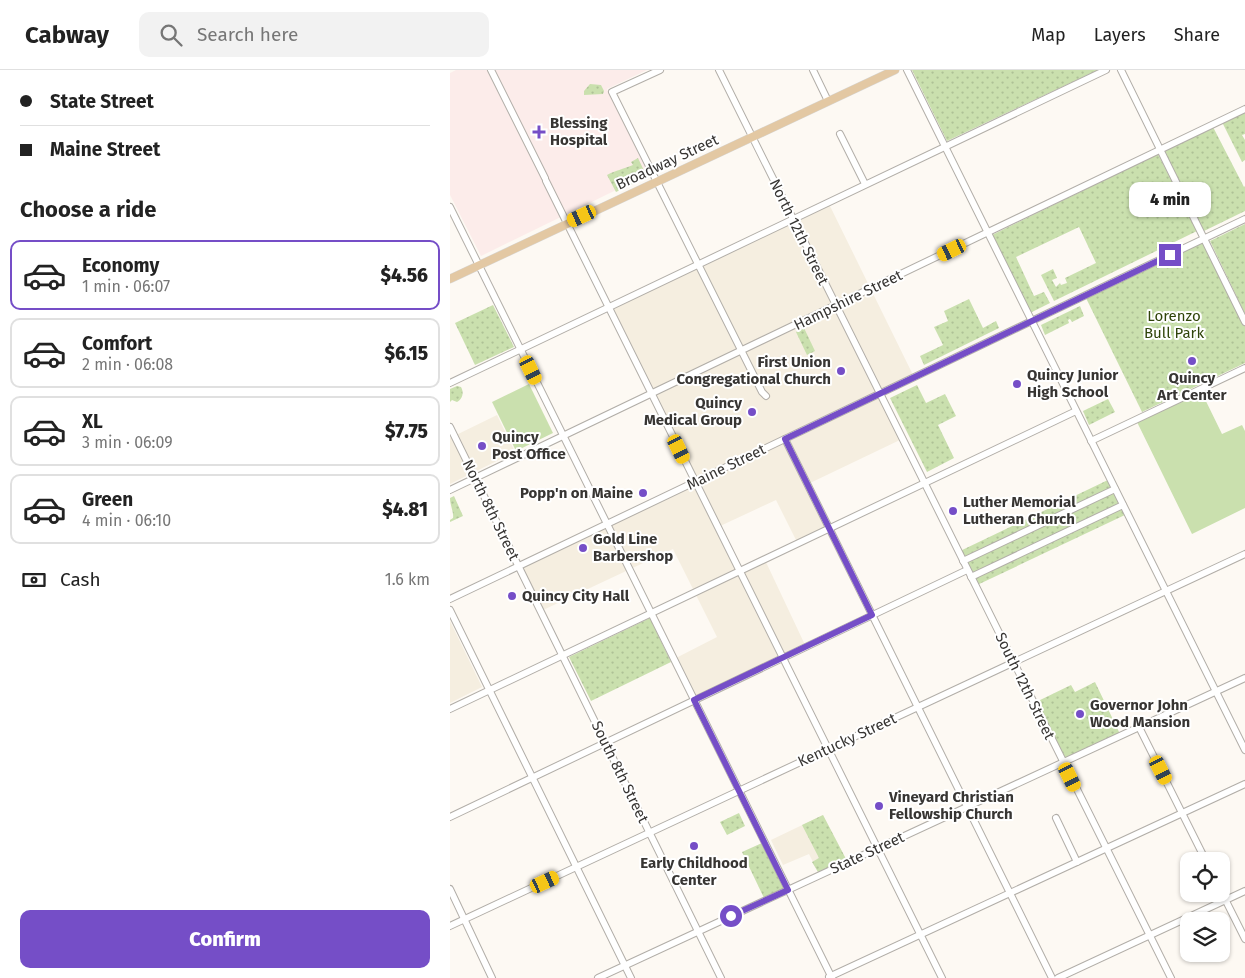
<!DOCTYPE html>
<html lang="en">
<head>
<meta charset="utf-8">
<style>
  body { margin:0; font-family:"Fira Sans",sans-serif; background:#f2f2f2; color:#222; height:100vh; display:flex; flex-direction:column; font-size:19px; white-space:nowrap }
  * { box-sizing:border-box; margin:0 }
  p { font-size:16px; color:#767676 }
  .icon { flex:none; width:28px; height:28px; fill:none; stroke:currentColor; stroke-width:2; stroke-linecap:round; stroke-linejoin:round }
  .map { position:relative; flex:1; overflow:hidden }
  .details { display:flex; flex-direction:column; background:#fff; width:450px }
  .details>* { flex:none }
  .hud { display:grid; align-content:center; height:110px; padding:0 20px; background:#fff }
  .buttons { position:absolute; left:730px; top:782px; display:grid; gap:10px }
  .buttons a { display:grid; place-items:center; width:50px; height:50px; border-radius:10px; background:#fff; box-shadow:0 1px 4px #0004; font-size:25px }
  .end { position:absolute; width:22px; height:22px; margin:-11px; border:6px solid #754ec7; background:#fff; box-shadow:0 0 0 2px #fff }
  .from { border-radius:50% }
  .bubble { position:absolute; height:35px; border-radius:10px; background:#fff; box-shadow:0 1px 4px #0004; font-size:16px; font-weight:800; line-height:35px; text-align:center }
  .car { position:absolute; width:15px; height:30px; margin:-15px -8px; border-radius:6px; box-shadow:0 0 4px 1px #0007; background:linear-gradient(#f5c518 24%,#345 0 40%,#f5c518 0 76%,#345 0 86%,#f5c518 0) }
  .hud b { display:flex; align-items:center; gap:18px; height:48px; font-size:19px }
  .hud b+b { border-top:1px solid #e0e0e0 }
  .hud i { width:12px; height:12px; background:#222 }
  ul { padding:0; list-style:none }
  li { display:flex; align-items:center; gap:15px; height:70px; margin:0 10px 8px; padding:0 10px; border:2px solid #e0e0e0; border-radius:10px }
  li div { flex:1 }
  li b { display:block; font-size:19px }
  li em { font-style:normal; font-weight:800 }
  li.current { border-color:#754ec7 }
  li>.icon { width:45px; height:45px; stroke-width:1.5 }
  h2 { padding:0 20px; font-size:22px; line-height:60px }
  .pay { display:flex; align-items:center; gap:12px; height:55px; padding:0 20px; font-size:19px }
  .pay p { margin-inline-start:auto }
  .action { display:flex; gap:10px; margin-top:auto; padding:10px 20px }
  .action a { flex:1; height:58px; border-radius:10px; background:#754ec7; color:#fff; font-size:20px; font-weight:800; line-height:58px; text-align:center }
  header { display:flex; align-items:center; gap:30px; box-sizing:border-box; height:70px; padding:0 25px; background:#fff; border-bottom:1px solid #e0e0e0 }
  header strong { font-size:24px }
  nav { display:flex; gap:28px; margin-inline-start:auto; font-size:18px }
  .search { width:350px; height:45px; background:#f2f2f2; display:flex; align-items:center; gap:12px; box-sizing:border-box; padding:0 18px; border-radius:10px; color:#767676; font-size:19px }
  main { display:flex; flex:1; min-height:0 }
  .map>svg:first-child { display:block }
  .built { fill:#f5eee0 }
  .medical { fill:#fcecea }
  .grass { fill:url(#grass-dots) }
  .garden { fill:#cae0ae }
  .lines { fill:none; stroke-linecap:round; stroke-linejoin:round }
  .minor-casing { stroke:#b2aea8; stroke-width:8 }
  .major-casing { stroke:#d7d7d6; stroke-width:9 }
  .minor { stroke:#fff; stroke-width:6 }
  .major { stroke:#e3c8a3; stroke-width:8 }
  .route { stroke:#754ec7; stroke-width:6 }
  .poi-dot { fill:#754ec7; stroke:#fff; stroke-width:2 }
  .labels { text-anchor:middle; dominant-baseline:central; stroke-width:4; stroke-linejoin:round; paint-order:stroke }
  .poi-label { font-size:15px; font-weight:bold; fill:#373533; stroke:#fff; text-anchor:start }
  .street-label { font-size:15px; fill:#373533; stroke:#fff }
  .park-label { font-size:15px; fill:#2f4409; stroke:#fff }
</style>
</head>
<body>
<header>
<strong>Cabway</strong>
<div class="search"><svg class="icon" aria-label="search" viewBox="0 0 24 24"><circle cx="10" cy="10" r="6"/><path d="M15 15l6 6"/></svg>Search here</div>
<nav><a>Map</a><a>Layers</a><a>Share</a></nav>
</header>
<main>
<section class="details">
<div class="hud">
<b><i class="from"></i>State Street</b>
<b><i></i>Maine Street</b>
</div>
<h2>Choose a ride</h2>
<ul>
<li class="current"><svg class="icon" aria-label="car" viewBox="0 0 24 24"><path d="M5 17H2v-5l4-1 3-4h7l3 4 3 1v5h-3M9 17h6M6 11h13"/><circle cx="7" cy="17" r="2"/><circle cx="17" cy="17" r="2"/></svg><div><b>Economy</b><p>1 min · 06:07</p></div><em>$4.56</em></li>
<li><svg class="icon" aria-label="car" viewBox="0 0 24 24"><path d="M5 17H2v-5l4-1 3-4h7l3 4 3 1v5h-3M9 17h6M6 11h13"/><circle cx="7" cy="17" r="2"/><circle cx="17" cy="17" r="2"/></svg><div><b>Comfort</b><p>2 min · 06:08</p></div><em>$6.15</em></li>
<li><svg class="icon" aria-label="car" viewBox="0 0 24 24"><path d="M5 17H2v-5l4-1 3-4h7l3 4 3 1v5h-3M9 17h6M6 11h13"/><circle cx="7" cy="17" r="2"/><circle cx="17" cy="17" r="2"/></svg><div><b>XL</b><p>3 min · 06:09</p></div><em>$7.75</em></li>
<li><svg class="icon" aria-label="car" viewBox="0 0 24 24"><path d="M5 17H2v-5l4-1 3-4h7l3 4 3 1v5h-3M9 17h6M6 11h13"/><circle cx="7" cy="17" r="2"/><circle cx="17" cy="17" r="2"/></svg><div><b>Green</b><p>4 min · 06:10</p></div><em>$4.81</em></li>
</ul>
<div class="pay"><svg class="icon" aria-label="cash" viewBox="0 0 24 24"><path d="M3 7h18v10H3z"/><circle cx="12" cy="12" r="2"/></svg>Cash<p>1.6 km</p></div>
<div class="action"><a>Confirm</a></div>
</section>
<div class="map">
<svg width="795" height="908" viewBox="0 0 795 908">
  <defs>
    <pattern id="grass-dots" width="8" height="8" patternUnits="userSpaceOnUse" patternTransform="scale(1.25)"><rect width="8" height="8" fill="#cae0ae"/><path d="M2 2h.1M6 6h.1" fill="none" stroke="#aec196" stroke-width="1.8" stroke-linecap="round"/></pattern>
  </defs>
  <rect width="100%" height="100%" fill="#fdf9f3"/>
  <!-- built -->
  <g class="built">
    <path d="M378,132L464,307L430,324L452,369L358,414L380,459L348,474L326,430L268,457L290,501L315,490L356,577L244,630L224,589L267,567L223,479L91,541L69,496L245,412L159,237Z"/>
    <path d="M47,345L65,382L0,414V368Z"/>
    <path d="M0,551L32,617L0,633Z"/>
    <path d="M373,745L396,789L368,802L359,784L333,795L321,770Z"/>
  </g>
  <!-- medical -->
  <path class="medical" d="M6,0H197L157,19L199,104L31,186L0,125V3Z"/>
  <!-- grass -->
  <g class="grass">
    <path d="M462,0H648L497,71Z"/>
    <path d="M140,14L151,15L154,21L153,24L134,25V21Z"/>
    <path d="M795,42V64L792,65L795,70V90L792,92L772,52Z"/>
    <path d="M763,57L794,117L795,116V141L754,161L713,81Z"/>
    <path d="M708,84L747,161L604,231L591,205L603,199L607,208L602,210L606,217L610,213L611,215L617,213L615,208L646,193L629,157L566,187L584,226L594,222L600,233L580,243L542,165Z"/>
    <path d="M188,88L197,107L166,122L157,105C166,100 174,99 183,95L181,92Z"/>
    <path d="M795,154V244L760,171Z"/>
    <path d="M753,168L795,252V293L692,342L635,226Z"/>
    <path d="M519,229L533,258L546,251L549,258L474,295L470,286L493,275L484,257L498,251L494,241Z"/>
    <path d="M43,235L64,277L25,295L5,253Z"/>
    <path d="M630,236L634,246L622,252L620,249L618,250L619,253L595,265L591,255Z"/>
    <path d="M354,258L365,281L357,285L346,262Z"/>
    <path d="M467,315L476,333L495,324L506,346L488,355L504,388L477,402L440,328Z"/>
    <path d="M7,316L11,317C14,322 13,329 7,332L2,330L0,332V319Z"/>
    <path d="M658,329L665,342L639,355L633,341Z"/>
    <path d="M660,409L677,444L525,516L508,482Z"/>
    <path d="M4,426L13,446L0,452V450L3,448C4,443 0,435 0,428Z"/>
    <path d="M200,548L221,592L141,631L119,587Z"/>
    <path d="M645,612L670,664L614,691L586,632L621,615L625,622Z"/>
    <path d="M289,743L295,756L277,765L270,752Z"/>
    <path d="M373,745L396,789L368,802L362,792L369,788L352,755Z"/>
    <path d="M312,773L334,818L314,828L292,782Z"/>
  </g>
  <!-- garden -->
  <g class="garden">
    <path d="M79,314L103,363L66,381L42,332Z"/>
    <path d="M751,321L772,364L792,355L795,361V438L742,464L687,352Z"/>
  </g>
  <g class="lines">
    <!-- minor casing -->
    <g class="minor-casing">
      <g id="minor">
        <path d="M41,0L95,108"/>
        <path d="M210,0L162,22L312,322L316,326"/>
        <path d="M269,0L721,908"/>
        <path d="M363,0L378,31"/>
        <path d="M457,0L795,680"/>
        <path d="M671,0L795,252"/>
        <path d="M390,64L415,114"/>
        <path d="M96,111L492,908"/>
        <path d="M0,137L382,908"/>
        <path d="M0,313L656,0"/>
        <path d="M0,357L271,908"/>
        <path d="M335,369L602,908"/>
        <path d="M641,371L795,298"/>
        <path d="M0,420L795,39"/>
        <path d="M513,491L665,419"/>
        <path d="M521,507L673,435"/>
        <path d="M0,529L795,149"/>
        <path d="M0,540L181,908"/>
        <path d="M0,639L626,341"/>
        <path d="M689,657L756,791"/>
        <path d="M0,747L517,500"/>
        <path d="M606,748L627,792"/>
        <path d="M0,819L42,908"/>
        <path d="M771,821L795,869"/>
        <path d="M0,856L795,484"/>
        <path d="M379,907L795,714"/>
        <path d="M148,908L795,608"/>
        <path d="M608,908L795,821"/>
      </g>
    </g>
    <!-- major casing -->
    <g class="major-casing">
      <path id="major" d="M0,209L445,0"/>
    </g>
    <!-- minor -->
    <use href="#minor" class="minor"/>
    <!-- major -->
    <use href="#major" class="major"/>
  </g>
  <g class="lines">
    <!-- route -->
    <path class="route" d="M281,846L338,820L244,630L422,545L335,369L720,185"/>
  </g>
  <!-- markers -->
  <g class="poi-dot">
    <path d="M86.5 54.5h5v5h5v5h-5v5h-5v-5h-5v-5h5z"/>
    <circle cx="742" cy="291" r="5"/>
    <circle cx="391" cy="301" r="5"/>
    <circle cx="567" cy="314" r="5"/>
    <circle cx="302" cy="342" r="5"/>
    <circle cx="32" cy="376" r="5"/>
    <circle cx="193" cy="423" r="5"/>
    <circle cx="503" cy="441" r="5"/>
    <circle cx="133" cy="478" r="5"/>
    <circle cx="62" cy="526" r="5"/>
    <circle cx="630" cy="644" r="5"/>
    <circle cx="429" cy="736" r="5"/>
    <circle cx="244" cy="776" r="5"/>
  </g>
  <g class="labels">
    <!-- poi labels -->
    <g class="poi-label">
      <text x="100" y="53">Blessing<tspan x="100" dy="17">Hospital</tspan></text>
      <text x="381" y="292" text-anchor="end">First Union<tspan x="381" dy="17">Congregational Church</tspan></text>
      <text x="577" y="305">Quincy Junior<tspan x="577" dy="17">High School</tspan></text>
      <text x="742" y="308" text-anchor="middle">Quincy<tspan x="742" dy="17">Art Center</tspan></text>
      <text x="292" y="333" text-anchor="end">Quincy<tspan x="292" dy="17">Medical Group</tspan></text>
      <text x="42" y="367">Quincy<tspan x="42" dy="17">Post Office</tspan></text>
      <text x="183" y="423" text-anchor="end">Popp'n on Maine</text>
      <text x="513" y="432">Luther Memorial<tspan x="513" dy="17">Lutheran Church</tspan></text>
      <text x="143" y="469">Gold Line<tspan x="143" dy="17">Barbershop</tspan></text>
      <text x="72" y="526">Quincy City Hall</text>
      <text x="640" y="635">Governor John<tspan x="640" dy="17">Wood Mansion</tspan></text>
      <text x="439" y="727">Vineyard Christian<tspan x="439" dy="17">Fellowship Church</tspan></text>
      <text x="244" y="793" text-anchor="middle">Early Childhood<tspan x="244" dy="17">Center</tspan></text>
    </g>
    <!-- street labels -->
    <g class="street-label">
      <text transform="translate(217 92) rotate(-25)">Broadway Street</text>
      <text transform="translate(349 162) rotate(64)">North 12th Street</text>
      <text transform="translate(398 230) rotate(-26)">Hampshire Street</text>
      <text transform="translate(276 397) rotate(-26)">Maine Street</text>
      <text transform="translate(41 440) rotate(64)">North 8th Street</text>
      <text transform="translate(575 616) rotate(64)">South 12th Street</text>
      <text transform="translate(397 670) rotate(-25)">Kentucky Street</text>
      <text transform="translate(170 702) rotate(64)">South 8th Street</text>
      <text transform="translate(417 783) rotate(-25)">State Street</text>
    </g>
    <!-- park labels -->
    <g class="park-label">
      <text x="724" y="246">Lorenzo<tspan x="724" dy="17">Bull Park</tspan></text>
    </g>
  </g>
</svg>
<div class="buttons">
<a><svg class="icon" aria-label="locate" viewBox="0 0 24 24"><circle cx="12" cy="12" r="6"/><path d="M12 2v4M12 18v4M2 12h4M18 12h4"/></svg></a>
<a><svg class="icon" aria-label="layers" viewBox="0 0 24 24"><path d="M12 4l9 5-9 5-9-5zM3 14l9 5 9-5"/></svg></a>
</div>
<i class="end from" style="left:281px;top:846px"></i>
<i class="end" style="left:720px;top:185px"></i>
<div class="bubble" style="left:679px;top:112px;width:82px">4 min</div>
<i class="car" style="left:132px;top:146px;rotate:245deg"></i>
<i class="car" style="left:502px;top:180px;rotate:244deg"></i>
<i class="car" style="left:81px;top:300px;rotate:154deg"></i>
<i class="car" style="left:229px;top:379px;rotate:154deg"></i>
<i class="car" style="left:711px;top:700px;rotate:153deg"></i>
<i class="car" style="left:620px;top:707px;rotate:154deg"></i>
<i class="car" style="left:95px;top:812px;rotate:65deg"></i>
</div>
</main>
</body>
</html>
